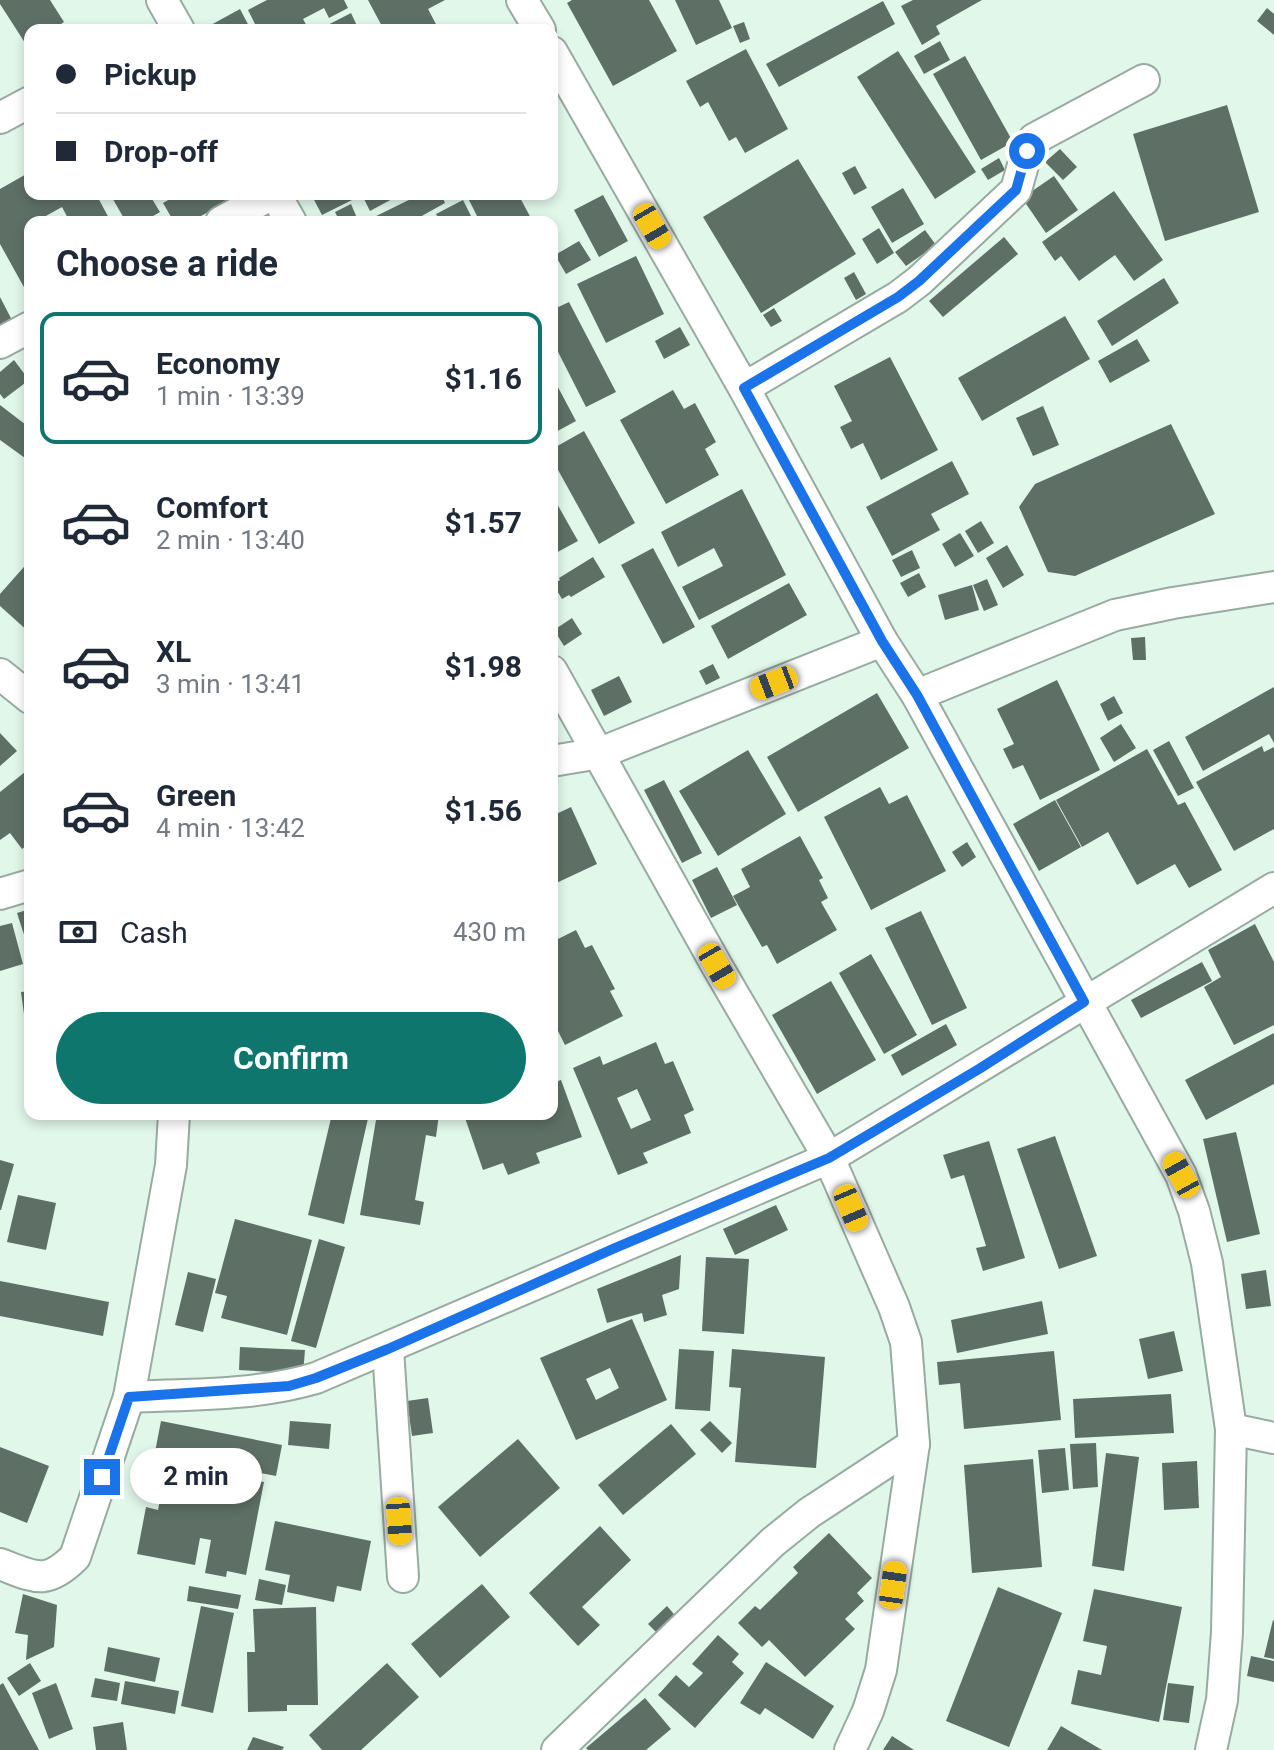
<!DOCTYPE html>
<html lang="en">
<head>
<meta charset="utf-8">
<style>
  body { margin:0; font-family:Roboto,sans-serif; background:#f6f6f7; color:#1f2937; height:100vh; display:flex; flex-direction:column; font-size:30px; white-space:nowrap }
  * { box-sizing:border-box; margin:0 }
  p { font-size:26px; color:#747a83 }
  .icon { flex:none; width:44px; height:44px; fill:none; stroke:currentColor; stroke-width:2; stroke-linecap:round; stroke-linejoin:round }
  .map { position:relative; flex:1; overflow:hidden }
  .side { position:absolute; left:24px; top:216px; width:534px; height:904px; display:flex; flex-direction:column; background:#fff; border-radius:16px; box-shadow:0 4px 12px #0003 }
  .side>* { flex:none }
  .hud { position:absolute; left:24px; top:24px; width:534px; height:176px; border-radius:16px; box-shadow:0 4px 12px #0003; display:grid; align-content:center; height:176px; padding:0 32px; background:#fff }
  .end { position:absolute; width:36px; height:36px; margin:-18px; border:10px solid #1a73e8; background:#fff; box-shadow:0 0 0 4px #fff }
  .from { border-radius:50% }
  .bubble { position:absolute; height:56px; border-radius:28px; background:#fff; box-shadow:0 4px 12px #0003; font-size:26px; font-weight:700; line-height:56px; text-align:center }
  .car { position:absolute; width:24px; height:48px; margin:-24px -12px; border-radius:10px; box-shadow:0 0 6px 2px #0007; background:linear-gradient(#f5c518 24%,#345 0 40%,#f5c518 0 76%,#345 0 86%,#f5c518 0) }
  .hud b { display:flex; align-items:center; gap:28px; height:76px; font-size:30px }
  .hud b+b { border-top:2px solid #e0e1e3 }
  .hud i { width:20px; height:20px; background:#1f2937 }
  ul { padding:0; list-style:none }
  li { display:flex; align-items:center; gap:24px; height:132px; margin:0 16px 12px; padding:0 16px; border:4px solid transparent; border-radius:16px }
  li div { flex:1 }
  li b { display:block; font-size:30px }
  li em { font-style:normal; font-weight:700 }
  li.selected { border-color:#0f766e }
  li>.icon { width:72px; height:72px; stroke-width:1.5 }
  h2 { padding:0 32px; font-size:36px; line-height:96px }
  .pay { display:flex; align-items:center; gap:20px; height:88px; padding:0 32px; font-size:30px }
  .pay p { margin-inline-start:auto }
  .cta { display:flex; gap:16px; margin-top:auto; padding:16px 32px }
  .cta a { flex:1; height:92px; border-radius:48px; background:#0f766e; color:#fff; font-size:32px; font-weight:700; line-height:92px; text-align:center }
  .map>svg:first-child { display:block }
  .building { fill:#5e7066; fill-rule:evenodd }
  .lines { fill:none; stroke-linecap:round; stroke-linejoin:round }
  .minor-casing { stroke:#97aba0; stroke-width:34 }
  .minor { stroke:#fff; stroke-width:30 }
  .route { stroke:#1a73e8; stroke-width:10 }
</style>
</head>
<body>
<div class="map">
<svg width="1274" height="1750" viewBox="0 0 1274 1750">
  <rect width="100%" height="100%" fill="#e1f7ea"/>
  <!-- building -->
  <g class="building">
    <path d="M0,0H50L64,22L52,30H30V44L27,46L0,4Z"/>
    <path d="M267,0H344L348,8L329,18L324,8L303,19L309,30H258L248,10Z"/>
    <path d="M368,0H445L428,9L438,28L433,30H384Z"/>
    <path d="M572,0H649L677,51L613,86L567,3Z"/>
    <path d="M675,0H719L732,28L696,45Z"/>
    <path d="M913,0H982L936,26L940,34L922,45L901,6Z"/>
    <path d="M883,1L895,24L779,87L766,64Z"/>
    <path d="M1267,8L1274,14V35L1257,21Z"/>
    <path d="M240,9L251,30H211L209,26Z"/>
    <path d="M351,13L359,30H318Z"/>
    <path d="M744,22L750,39L740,43L733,26Z"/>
    <path d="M940,41L950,60L924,74L914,56Z"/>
    <path d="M746,49L788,129L745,153L736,137L729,141L708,102L700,107L686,81Z"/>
    <path d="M898,51L976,172L935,199L857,77Z"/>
    <path d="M965,56L1013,142L981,160L933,74Z"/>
    <path d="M1227,105L1259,212L1165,241L1133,134Z"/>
    <path d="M1060,149L1077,167L1063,180L1045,162Z"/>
    <path d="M999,158L1005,170L988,180L981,169Z"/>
    <path d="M798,159L856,254L761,313L703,217Z"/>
    <path d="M855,166L867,188L854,195L842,173Z"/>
    <path d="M30,172V194H96L111,222H70L62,207L35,222H30L26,227L30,235V298L0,244V189Z"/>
    <path d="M1054,176L1078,210L1046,233L1022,198Z"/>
    <path d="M903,188L924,224L892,243L871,207Z"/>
    <path d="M1114,191L1163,260L1134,281L1115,255L1079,281L1061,256L1055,261L1042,242Z"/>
    <path d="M110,194H149L160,212L143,222H126Z"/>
    <path d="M179,194H241L190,222H174L163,203Z"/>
    <path d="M311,194H391L394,198L370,211L362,195L322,215Z"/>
    <path d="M421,194H441L445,203L411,222H364Z"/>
    <path d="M480,194H518L533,222H480L469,200Z"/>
    <path d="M603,195L628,241L599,257L574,210Z"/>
    <path d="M463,200L474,222H440L436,214Z"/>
    <path d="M351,204L357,218L349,222H340L335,212Z"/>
    <path d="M879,228L894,253L877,264L862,239Z"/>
    <path d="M925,230L936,245L906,266L895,252Z"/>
    <path d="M1004,237L1018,254L943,317L929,301Z"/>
    <path d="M579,241L591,260L566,274L555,255Z"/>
    <path d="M636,256L664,314L606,343L577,284Z"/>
    <path d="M854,272L866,294L856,300L844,278Z"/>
    <path d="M1164,278L1179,303L1112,346L1097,321Z"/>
    <path d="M0,297L13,322L0,330Z"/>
    <path d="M569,302L616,392L586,407L552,340V310Z"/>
    <path d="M774,308L782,321L771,327L763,315Z"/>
    <path d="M1065,316L1090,359L982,421L958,378Z"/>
    <path d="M680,327L690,345L664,359L655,341Z"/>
    <path d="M1137,339L1150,361L1110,383L1098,361Z"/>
    <path d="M890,357L938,450L881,480L863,443L851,449L840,427L852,421L834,386Z"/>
    <path d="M14,360L29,380L4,399L0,394V372Z"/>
    <path d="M552,376L576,421L552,434Z"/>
    <path d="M673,390L684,409L695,403L716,442L705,449L719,475L666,504L620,420Z"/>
    <path d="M0,405L30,428V451L25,458L0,440Z"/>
    <path d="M1043,406L1059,445L1033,456L1016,418Z"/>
    <path d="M1171,424L1215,514L1075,576L1048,572L1019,507L1035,484Z"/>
    <path d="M584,431L635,523L599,544L552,459V449Z"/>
    <path d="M952,461L969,494L931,514L940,530L892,556L866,507Z"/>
    <path d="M742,489L786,575L699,620L682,587L723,566L714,548L678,567L661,532Z"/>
    <path d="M552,495L578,541L552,555Z"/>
    <path d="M981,521L994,543L978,553L965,531Z"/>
    <path d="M960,533L974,556L955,567L942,544Z"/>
    <path d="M1007,545L1024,575L1003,588L986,558Z"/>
    <path d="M653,548L695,627L663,644L621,565Z"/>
    <path d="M912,550L920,568L901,577L892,560Z"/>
    <path d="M593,557L605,577L571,597L569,595L562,599L553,584L560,580L559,578Z"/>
    <path d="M30,560V633L0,606V594Z"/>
    <path d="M919,573L926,587L908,597L900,583Z"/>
    <path d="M987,579L998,605L984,611L973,585Z"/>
    <path d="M789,583L807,615L728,659L711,626Z"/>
    <path d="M972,585L979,610L945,620L938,595Z"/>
    <path d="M572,618L582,634L564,646L554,630Z"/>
    <path d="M1145,637L1146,660H1133L1131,638Z"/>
    <path d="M713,664L720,678L706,685L699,671Z"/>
    <path d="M619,676L632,702L604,716L591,690Z"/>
    <path d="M1057,680L1100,770L1040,800L1023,765L1013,769L1003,749L1014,744L997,709Z"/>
    <path d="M1274,687V743L1269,734L1203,771L1185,737Z"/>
    <path d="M877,693L909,748L798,812L767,757Z"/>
    <path d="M1114,696L1123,713L1108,721L1100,704Z"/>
    <path d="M1121,724L1136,748L1114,762L1100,738Z"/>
    <path d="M0,733L17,751L0,766Z"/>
    <path d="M1169,741L1194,788L1178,796L1153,750Z"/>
    <path d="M1262,746L1264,752L1274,747V829L1234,851L1196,782Z"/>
    <path d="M1147,749L1178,805L1185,802L1222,870L1189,888L1175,864L1137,885L1108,832L1082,847L1056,800Z"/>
    <path d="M748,750L786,814L718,856L679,791Z"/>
    <path d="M30,768V843L22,849L10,833L0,840V792Z"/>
    <path d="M664,780L702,853L682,863L644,790Z"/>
    <path d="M880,787L889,804L907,795L946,871L871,910L824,817Z"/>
    <path d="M1055,800L1081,847L1039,871L1013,824Z"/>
    <path d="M571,807L597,864L552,885V816Z"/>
    <path d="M800,836L823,878L819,880L828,898L821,902L837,930L777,964L767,945L762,947L733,896L750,887L741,869Z"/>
    <path d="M967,842L976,857L962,867L952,852Z"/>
    <path d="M717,867L737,905L711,918L692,880Z"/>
    <path d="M30,909V950H29L17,913Z"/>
    <path d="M921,911L967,1008L932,1025L885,928Z"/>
    <path d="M12,923L23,964L0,971V926Z"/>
    <path d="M1255,924L1274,962V1025L1234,1045L1204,987L1221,977L1208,950Z"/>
    <path d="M576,930L585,948L592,945L615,989L610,991L623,1016L565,1045L552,1019V942Z"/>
    <path d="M871,954L917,1035L884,1054L839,973Z"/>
    <path d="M1202,962L1212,981L1141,1018L1131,1000Z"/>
    <path d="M831,981L876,1060L817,1094L772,1015Z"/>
    <path d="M30,991V1044H28L21,992Z"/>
    <path d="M946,1024L957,1045L902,1076L891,1055Z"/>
    <path d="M1274,1033V1084L1206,1120L1185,1080Z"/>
    <path d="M656,1042L665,1064L673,1061L694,1110L684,1115L691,1133L643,1153L648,1163L618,1175L573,1068L600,1056L603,1065ZM637,1089L651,1120L631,1129L617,1098Z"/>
    <path d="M561,1080L582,1137L536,1153L540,1163L508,1175L503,1163L483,1170L464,1115L552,1114V1083Z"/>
    <path d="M332,1114H369L344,1224L308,1215Z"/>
    <path d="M377,1114H439L436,1137L426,1135L415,1200L424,1202L420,1225L360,1215Z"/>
    <path d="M1236,1132L1260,1234L1227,1242L1203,1139Z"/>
    <path d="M1055,1136L1097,1256L1059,1269L1017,1149Z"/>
    <path d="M989,1141L1025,1258L983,1271L976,1248L986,1246L964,1175L951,1179L943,1155Z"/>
    <path d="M0,1160L14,1164L1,1210H0Z"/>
    <path d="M18,1195L56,1203L46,1250L7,1242Z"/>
    <path d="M776,1205L788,1230L735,1255L723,1229Z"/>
    <path d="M235,1219L312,1240L287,1335L221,1318L227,1296L215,1293Z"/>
    <path d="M319,1239L345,1247L316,1348L291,1341Z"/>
    <path d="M681,1255L679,1289L662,1295L667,1315L644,1322L642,1313L607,1323L597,1289Z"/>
    <path d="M706,1257L749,1259L744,1334L702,1331Z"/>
    <path d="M1266,1270L1271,1306L1246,1309L1241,1274Z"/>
    <path d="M188,1272L216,1279L203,1332L175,1325Z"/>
    <path d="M0,1281L109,1302L103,1336L0,1316Z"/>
    <path d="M1042,1301L1048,1334L957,1353L951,1320Z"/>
    <path d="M632,1319L667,1400L576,1440L540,1358ZM610,1368L619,1388L596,1400L586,1379Z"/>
    <path d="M1174,1331L1183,1371L1148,1379L1139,1339Z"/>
    <path d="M240,1347L305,1350L303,1374L239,1370Z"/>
    <path d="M679,1349L714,1351L710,1411L675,1409Z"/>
    <path d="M732,1349L825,1357L816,1468L735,1462L741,1388L729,1387Z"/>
    <path d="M1054,1351L1061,1420L964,1429L960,1383L939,1385L937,1362Z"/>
    <path d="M1171,1394L1174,1433L1075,1438L1073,1399Z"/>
    <path d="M428,1398L433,1433L412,1436L407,1401Z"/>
    <path d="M161,1421L282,1445L276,1476L155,1452Z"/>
    <path d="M290,1421L331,1424L329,1449L288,1445Z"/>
    <path d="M710,1421L732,1443L722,1453L700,1430Z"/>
    <path d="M671,1424L696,1454L623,1515L598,1485Z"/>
    <path d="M518,1439L560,1488L480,1557L438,1507Z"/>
    <path d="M1096,1443L1098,1487L1073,1489L1070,1444Z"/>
    <path d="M0,1447L49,1466L27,1523L0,1512Z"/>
    <path d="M1065,1448L1069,1490L1042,1493L1038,1450Z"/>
    <path d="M1106,1453L1139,1457L1124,1571L1092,1566Z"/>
    <path d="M1033,1459L1042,1567L972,1573L964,1465Z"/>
    <path d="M1197,1461L1199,1508L1164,1510L1162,1463Z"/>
    <path d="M167,1463L264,1482L246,1575L227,1571L226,1577L205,1573L211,1540L200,1538L195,1565L137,1554L146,1507L158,1510Z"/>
    <path d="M275,1521L371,1541L361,1591L337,1586L334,1602L287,1592L290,1575L265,1570Z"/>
    <path d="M600,1526L631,1560L582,1607L600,1625L578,1646L529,1593Z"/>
    <path d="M829,1533L872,1578L857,1593L864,1601L845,1619L855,1629L805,1677L769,1640L762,1647L738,1623L755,1606L760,1610L798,1573L793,1567Z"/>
    <path d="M259,1579L286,1585L282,1605L255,1600Z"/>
    <path d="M482,1584L510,1617L440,1678L411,1644Z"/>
    <path d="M189,1586L241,1595L238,1609L187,1601Z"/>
    <path d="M998,1587L1062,1613L1009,1747L946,1721Z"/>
    <path d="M1094,1589L1182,1607L1159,1722L1071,1704L1078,1670L1101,1675L1107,1646L1083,1641Z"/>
    <path d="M23,1594L57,1605L54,1647L26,1660L28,1635L15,1633Z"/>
    <path d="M201,1606L234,1613L213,1713L181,1706Z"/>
    <path d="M667,1606L679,1620L660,1636L648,1624Z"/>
    <path d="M316,1607L318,1705H287V1711L248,1712L247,1652H255L253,1609Z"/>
    <path d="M1273,1620L1274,1621V1659L1264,1657Z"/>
    <path d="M718,1635L739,1654L732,1662L744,1673L695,1728L658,1695L676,1675L689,1687L703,1673L692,1664Z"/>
    <path d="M108,1647L160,1658L155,1682L104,1671Z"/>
    <path d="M1251,1656L1274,1661V1682L1247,1676Z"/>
    <path d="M766,1662L834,1706L813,1739L765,1708L760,1715L740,1703Z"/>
    <path d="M30,1663L41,1681L19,1696L7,1678Z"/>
    <path d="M387,1663L419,1697L361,1750H322L309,1735Z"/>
    <path d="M95,1678L120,1683L117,1701L91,1697Z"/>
    <path d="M125,1681L179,1691L175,1714L121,1704Z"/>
    <path d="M3,1683L39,1750H0V1685Z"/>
    <path d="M56,1683L73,1729L49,1739L32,1693Z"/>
    <path d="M1168,1683L1194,1686L1189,1723L1163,1720Z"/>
    <path d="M645,1698L671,1729L646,1750H588L586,1748Z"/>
    <path d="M123,1722L127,1750H96L93,1727Z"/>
    <path d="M1061,1726L1102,1750H1047Z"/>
    <path d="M892,1736L914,1750H883Z"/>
    <path d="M253,1737L284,1747L282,1750H247Z"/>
  </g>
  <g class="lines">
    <!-- minor casing -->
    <g class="minor-casing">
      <g id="minor">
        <path d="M162,0L179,30"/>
        <path d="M522,0L540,30"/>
        <path d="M552,52L744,388L882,641L917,695L1181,1175L1194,1211L1207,1263L1231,1429L1227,1632L1222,1700L1211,1750"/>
        <path d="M0,118L30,102"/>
        <path d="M275,194L291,222"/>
        <path d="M221,222L272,194"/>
        <path d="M0,343L30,327"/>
        <path d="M744,388L898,297L919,281L1016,190L1027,151L1034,139L1144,80"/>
        <path d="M552,671L717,966L829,1158L894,1307L906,1342L914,1444L881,1670L868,1711L850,1750"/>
        <path d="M0,674L30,698"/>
        <path d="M917,695L1115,615L1173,603L1274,587"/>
        <path d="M552,761L600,753L882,641"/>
        <path d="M0,894L30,885"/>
        <path d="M388,1349L403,1577"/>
        <path d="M129,1397C191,1394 256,1396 316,1378L829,1158L1274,888"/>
        <path d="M1231,1429L1274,1438"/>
        <path d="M0,1564C34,1577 46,1586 75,1557L129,1397L171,1165L174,1114"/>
        <path d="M557,1750L773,1542L809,1513L914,1444"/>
      </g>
    </g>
    <!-- minor -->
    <use href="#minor" class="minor"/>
  </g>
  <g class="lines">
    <!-- route -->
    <path class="route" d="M102,1477L129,1397L289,1386L316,1378L388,1349L615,1248L829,1158L979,1069L1084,1002L917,695L882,641L744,388L898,297L919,281L1016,190L1027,151"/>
  </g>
</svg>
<i class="end from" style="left:1027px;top:151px"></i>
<i class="end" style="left:102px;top:1477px"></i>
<div class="bubble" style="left:130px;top:1448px;width:132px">2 min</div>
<i class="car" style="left:652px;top:226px;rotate:150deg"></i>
<i class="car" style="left:774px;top:683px;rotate:249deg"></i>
<i class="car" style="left:717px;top:966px;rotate:150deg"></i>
<i class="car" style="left:1181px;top:1175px;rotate:331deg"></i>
<i class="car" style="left:851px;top:1208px;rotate:157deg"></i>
<i class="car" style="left:399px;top:1521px;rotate:176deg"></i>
<i class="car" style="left:893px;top:1585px;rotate:8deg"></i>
<div class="hud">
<b><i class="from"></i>Pickup</b>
<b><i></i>Drop-off</b>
</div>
<section class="side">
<h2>Choose a ride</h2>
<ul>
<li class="selected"><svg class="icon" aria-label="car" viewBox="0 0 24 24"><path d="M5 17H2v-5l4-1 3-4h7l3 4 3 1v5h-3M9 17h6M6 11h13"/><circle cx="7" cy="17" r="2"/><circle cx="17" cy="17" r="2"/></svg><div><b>Economy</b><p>1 min · 13:39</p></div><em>$1.16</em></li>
<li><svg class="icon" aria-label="car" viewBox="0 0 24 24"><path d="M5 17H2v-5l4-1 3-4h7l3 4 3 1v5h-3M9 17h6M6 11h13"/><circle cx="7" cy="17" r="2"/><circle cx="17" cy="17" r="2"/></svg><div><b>Comfort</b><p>2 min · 13:40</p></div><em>$1.57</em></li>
<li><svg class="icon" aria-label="car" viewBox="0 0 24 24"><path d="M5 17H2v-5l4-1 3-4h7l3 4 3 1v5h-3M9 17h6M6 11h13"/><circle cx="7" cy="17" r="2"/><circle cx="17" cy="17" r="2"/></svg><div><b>XL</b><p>3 min · 13:41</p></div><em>$1.98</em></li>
<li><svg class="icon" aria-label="car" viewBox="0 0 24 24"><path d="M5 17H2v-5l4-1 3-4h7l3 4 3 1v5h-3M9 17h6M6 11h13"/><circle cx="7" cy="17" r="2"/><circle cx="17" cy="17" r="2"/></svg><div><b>Green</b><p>4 min · 13:42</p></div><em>$1.56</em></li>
</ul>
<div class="pay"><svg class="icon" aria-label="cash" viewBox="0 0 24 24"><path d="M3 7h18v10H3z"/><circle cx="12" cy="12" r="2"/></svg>Cash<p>430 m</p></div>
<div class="cta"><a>Confirm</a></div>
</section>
</div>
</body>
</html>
